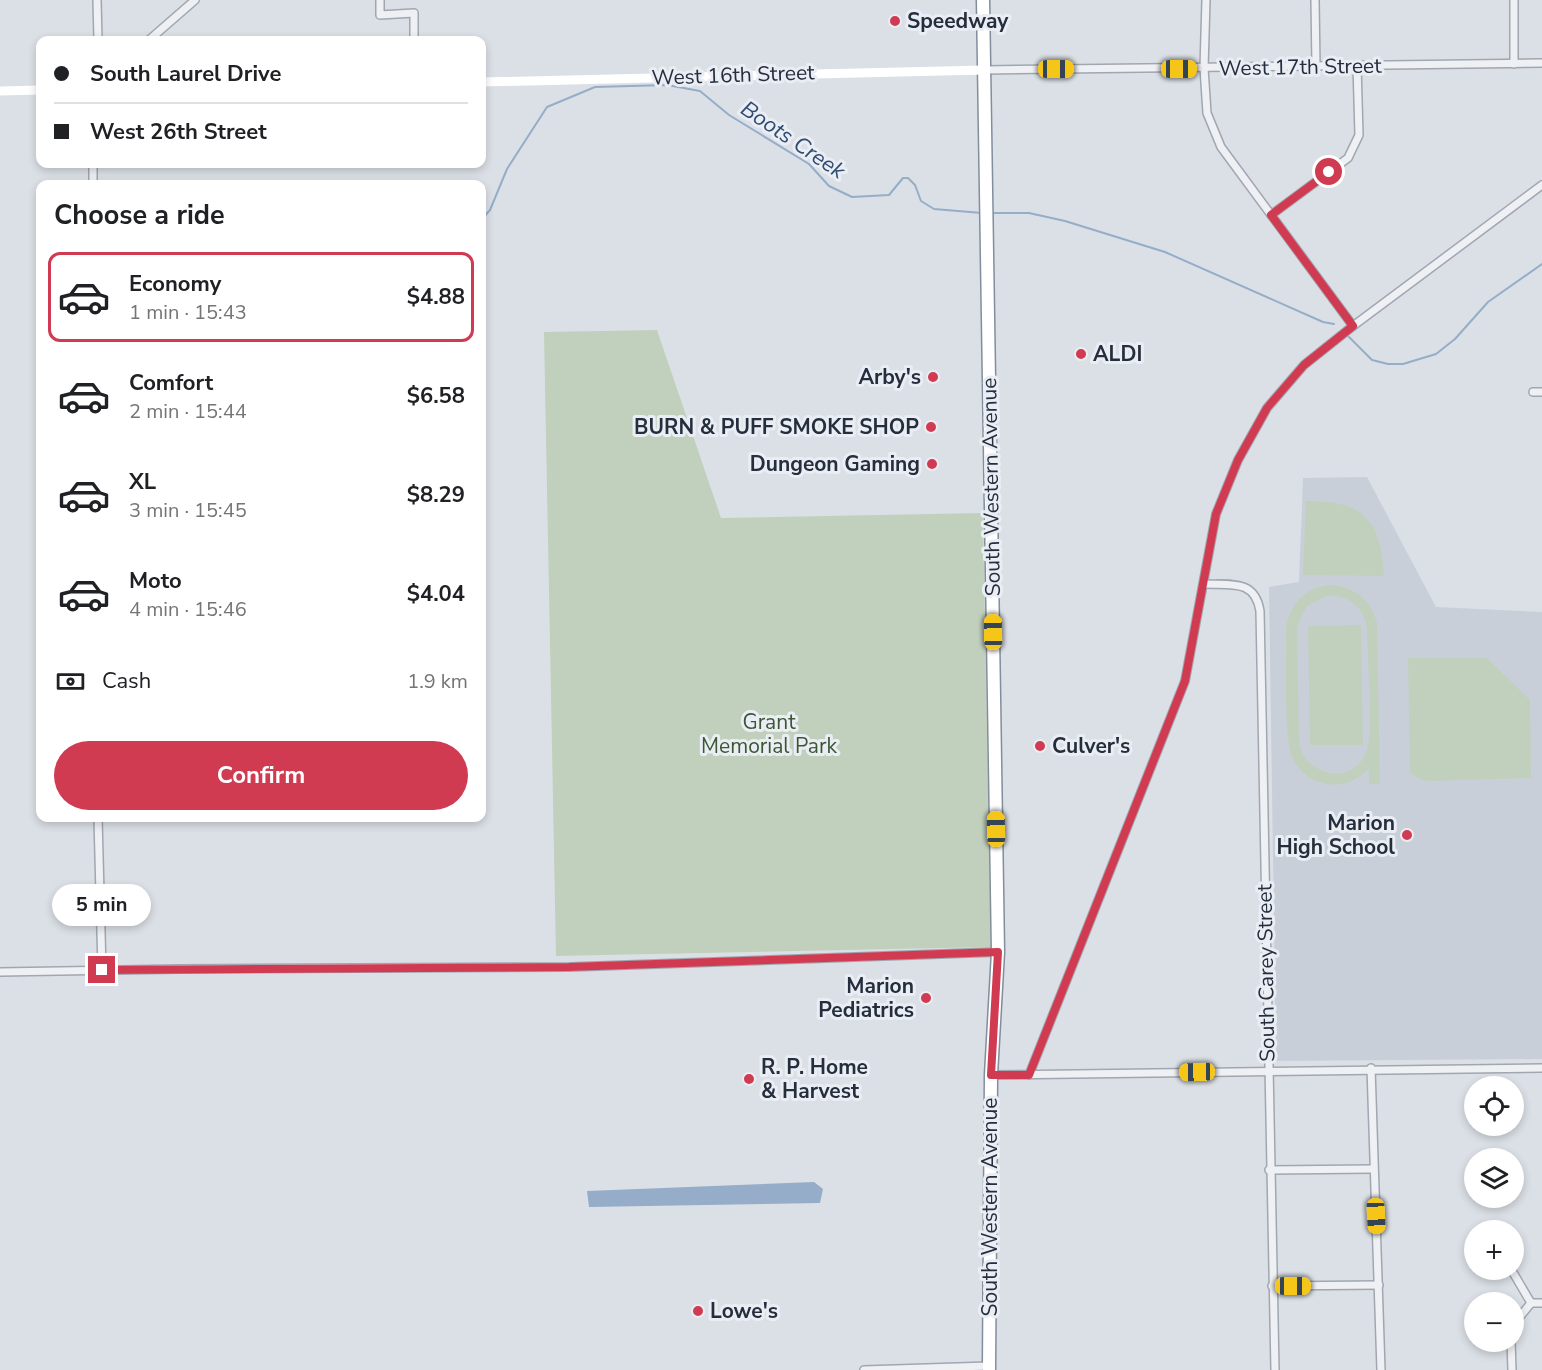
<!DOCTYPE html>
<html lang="en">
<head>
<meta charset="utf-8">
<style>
  body { margin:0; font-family:"Nunito Sans",sans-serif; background:#f2f2f2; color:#202124; height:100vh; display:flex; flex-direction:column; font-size:22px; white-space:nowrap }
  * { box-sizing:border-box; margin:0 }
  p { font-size:20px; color:#757577 }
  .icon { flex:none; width:33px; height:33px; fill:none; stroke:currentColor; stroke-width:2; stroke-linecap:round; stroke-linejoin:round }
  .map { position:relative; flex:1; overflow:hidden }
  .sheet { position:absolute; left:36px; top:180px; width:450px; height:642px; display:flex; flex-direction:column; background:#fff; border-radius:12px; box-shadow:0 3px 9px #0003 }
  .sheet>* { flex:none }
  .hud { position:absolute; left:36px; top:36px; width:450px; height:132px; border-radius:12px; box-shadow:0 3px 9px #0003; display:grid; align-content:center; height:132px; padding:0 18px; background:#fff }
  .fabs { position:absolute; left:1464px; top:1076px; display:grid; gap:12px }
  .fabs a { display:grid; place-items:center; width:60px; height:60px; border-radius:50%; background:#fff; box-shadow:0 3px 9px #0003; font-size:30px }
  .end { position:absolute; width:27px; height:27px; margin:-14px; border:8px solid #d03b52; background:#fff; box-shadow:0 0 0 3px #fff }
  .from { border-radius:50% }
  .bubble { position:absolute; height:42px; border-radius:21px; background:#fff; box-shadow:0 3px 9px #0003; font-size:20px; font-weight:700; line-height:42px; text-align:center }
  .car { position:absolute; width:18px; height:36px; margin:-18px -9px; border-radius:8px; box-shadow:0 0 4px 2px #0007; background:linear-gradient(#f5c518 24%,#345 0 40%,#f5c518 0 76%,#345 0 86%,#f5c518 0) }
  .hud b { display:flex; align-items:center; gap:21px; height:57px; font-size:22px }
  .hud b+b { border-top:2px solid #e0e0e0 }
  .hud i { width:15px; height:15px; background:#202124 }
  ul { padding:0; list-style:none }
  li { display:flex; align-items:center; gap:18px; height:90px; margin:0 12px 9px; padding:0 6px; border:3px solid transparent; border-radius:12px }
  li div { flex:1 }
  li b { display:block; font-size:22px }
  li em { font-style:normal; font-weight:700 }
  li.selected { border-color:#d03b52 }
  li>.icon { width:54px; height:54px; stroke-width:1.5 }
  h2 { padding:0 18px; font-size:27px; line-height:72px }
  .pay { display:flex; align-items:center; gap:15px; height:66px; padding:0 18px; font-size:22px }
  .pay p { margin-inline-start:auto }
  .button { display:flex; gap:12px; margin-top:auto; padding:12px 18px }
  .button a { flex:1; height:69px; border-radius:36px; background:#d03b52; color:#fff; font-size:24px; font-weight:700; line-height:69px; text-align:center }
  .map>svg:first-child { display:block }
  .built { fill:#c9cfd8 }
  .green { fill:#c1d0bc; fill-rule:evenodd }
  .water { fill:#95adc8 }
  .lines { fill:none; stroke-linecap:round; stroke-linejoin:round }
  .stream { stroke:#95adc8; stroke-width:2 }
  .street-casing { stroke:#a1a7b0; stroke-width:10 }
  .highway-casing { stroke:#828d9d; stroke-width:15 }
  .street { stroke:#eef0f4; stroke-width:7 }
  .secondary { stroke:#fff; stroke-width:9 }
  .highway { stroke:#fff; stroke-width:12 }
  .route { stroke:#d03b52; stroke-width:8 }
  .poi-dot { fill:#d03b52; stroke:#eaeef4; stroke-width:2 }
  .labels { text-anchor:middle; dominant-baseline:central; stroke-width:6; stroke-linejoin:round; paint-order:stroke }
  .poi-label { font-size:21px; font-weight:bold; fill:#252e3c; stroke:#eaeef4; text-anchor:start }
  .street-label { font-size:21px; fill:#252e3c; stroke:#eaeef4 }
  .park-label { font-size:21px; fill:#395832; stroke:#eaeef4 }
  .water-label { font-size:22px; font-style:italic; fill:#2f4c71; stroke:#eaeef4 }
</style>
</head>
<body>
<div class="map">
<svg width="1542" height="1370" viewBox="0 0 1542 1370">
  <rect width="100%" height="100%" fill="#dbe0e6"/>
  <!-- built -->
  <path class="built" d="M1367,477L1436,607L1542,612V1059L1276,1061L1269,587L1299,582L1303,478Z"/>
  <!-- green -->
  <g class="green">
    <path d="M657,330L721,518L983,513L991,947L556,956L544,332Z"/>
    <path d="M1306,501C1365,501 1380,519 1384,576L1303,575Z"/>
    <path d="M1331,585C1355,587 1371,600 1377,623L1380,784H1369V769C1357,780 1343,787 1327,784C1311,782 1298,771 1292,757C1283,734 1287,659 1286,631C1288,605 1305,587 1331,585ZM1326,596C1347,594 1365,607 1367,629C1367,657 1374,727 1367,750C1355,788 1302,776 1299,740L1297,626L1307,606Z"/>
    <path d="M1361,625L1363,745H1310L1308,626Z"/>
    <path d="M1408,658H1487L1530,700L1531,778L1429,781L1419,779L1410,772Z"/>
  </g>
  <!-- water -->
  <path class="water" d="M814,1182L823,1189L820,1203L589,1207L587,1191Z"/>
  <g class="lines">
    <!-- stream -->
    <g class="stream">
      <path d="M991,213H1029L1065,221L1165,252L1323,322L1334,324"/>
      <path d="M482,219L490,210L507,169L547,107L595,87L667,85L700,91L729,115L809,164L829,186L852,197L889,195L903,178H908L915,185L921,201L934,209L982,213"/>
      <path d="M1349,337L1372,360L1388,364H1403L1436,354L1455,339L1488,302L1542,264"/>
    </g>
    <!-- street casing -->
    <g class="street-casing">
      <g id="street">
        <path d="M97,0L98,40"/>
        <path d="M380,0V15L414,13V40"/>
        <path d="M1206,0L1204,68L1207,113L1221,147L1353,326"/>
        <path d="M1315,0L1316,66"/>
        <path d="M1514,0V64"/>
        <path d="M149,40L195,0"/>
        <path d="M985,70L1542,63"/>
        <path d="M93,164V184"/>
        <path d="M1271,215L1348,158L1359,135L1357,65"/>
        <path d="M1533,392H1542"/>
        <path d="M1204,584C1230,585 1255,579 1260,611L1275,1370"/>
        <path d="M98,818L102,970"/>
        <path d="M0,972L179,969L569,967L998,952"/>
        <path d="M1371,1068L1381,1370"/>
        <path d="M991,1075L1542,1068"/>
        <path d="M1029,1075L1185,681L1216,514L1238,460L1267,408L1304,365L1353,326L1542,185"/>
        <path d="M1269,1170L1373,1169"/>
        <path d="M1511,1269L1531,1303"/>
        <path d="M1272,1286L1379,1285"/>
        <path d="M1531,1303H1542"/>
        <path d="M1514,1332L1518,1319L1531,1303"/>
        <path d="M1511,1341L1512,1370"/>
        <path d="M864,1370L989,1366"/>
      </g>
    </g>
    <!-- highway casing -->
    <g class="highway-casing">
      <path id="highway" d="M983,0L998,952L991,1075L989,1370"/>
    </g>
    <!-- street -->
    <use href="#street" class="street"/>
    <!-- secondary -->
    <g class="secondary">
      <path d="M482,82L985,70"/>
      <path d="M0,91L40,90"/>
    </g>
    <!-- highway -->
    <use href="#highway" class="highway"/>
  </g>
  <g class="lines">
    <!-- route -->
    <path class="route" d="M102,970L569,967L998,952L991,1075H1029L1185,681L1216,514L1238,460L1267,408L1304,365L1353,326L1271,215L1329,172"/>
  </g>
  <!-- markers -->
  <g class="poi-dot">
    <circle cx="895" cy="21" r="6"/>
    <circle cx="1081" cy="354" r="6"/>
    <circle cx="933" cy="377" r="6"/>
    <circle cx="931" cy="427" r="6"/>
    <circle cx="932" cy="464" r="6"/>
    <circle cx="1040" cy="746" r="6"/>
    <circle cx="1407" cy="835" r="6"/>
    <circle cx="926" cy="998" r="6"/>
    <circle cx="749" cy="1079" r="6"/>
    <circle cx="698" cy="1311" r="6"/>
  </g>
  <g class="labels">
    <!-- poi labels -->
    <g class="poi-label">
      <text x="907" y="21">Speedway</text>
      <text x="1093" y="354">ALDI</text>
      <text x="921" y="377" text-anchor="end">Arby's</text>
      <text x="919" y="427" text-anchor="end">BURN &amp; PUFF SMOKE SHOP</text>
      <text x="920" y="464" text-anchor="end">Dungeon Gaming</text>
      <text x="1052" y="746">Culver's</text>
      <text x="1395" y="823" text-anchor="end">Marion<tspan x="1395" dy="24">High School</tspan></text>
      <text x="914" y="986" text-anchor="end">Marion<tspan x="914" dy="24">Pediatrics</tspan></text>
      <text x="761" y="1067">R. P. Home<tspan x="761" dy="24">&amp; Harvest</tspan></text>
      <text x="710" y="1311">Lowe's</text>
    </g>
    <!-- street labels -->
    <g class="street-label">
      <text transform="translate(1300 67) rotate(-1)">West 17th Street</text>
      <text transform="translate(733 75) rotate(-2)">West 16th Street</text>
      <text transform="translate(991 487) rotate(-91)">South Western Avenue</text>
      <text transform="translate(1266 973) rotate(-91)">South Carey Street</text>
      <text transform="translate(990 1207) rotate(-90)">South Western Avenue</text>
    </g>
    <!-- park labels -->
    <g class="park-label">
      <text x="769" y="722">Grant<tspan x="769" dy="24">Memorial Park</tspan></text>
    </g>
    <!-- water labels -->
    <g class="water-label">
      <text transform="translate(793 140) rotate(34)">Boots Creek</text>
    </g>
  </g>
</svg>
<div class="fabs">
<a><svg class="icon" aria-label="locate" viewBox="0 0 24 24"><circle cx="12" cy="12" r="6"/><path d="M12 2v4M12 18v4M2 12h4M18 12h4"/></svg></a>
<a><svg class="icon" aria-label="layers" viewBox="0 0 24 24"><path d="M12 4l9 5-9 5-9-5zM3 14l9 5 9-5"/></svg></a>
<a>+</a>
<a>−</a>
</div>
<i class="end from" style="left:1329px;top:172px"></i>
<i class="end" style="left:102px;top:970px"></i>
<div class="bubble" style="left:52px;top:884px;width:99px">5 min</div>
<i class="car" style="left:1056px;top:69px;rotate:90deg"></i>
<i class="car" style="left:1179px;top:69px;rotate:90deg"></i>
<i class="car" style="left:993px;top:632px;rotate:359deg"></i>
<i class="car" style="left:996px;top:829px;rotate:359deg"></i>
<i class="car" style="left:1197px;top:1072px;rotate:269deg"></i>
<i class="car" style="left:1376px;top:1216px;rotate:177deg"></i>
<i class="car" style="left:1293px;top:1286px;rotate:90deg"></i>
<div class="hud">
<b><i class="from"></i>South Laurel Drive</b>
<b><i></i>West 26th Street</b>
</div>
<section class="sheet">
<h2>Choose a ride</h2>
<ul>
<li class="selected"><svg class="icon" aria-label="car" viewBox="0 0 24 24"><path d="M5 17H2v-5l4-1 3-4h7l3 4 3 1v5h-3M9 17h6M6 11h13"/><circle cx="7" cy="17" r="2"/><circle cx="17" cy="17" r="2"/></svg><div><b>Economy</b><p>1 min · 15:43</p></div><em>$4.88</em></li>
<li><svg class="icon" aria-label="car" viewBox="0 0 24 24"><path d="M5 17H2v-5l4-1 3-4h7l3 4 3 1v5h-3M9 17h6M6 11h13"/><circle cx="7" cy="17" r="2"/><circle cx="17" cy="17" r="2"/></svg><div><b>Comfort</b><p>2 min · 15:44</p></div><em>$6.58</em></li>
<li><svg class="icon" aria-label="car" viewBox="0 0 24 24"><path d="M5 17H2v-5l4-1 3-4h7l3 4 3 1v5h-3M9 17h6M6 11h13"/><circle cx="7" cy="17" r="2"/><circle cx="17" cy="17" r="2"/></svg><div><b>XL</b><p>3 min · 15:45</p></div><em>$8.29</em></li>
<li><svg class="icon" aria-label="car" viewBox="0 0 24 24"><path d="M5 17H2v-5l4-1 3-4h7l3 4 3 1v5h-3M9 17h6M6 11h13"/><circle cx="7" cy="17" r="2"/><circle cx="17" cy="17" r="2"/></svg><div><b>Moto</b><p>4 min · 15:46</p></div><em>$4.04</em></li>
</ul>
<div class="pay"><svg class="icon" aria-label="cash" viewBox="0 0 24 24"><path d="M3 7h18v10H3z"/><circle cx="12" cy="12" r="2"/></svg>Cash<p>1.9 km</p></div>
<div class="button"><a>Confirm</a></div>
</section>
</div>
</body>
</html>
